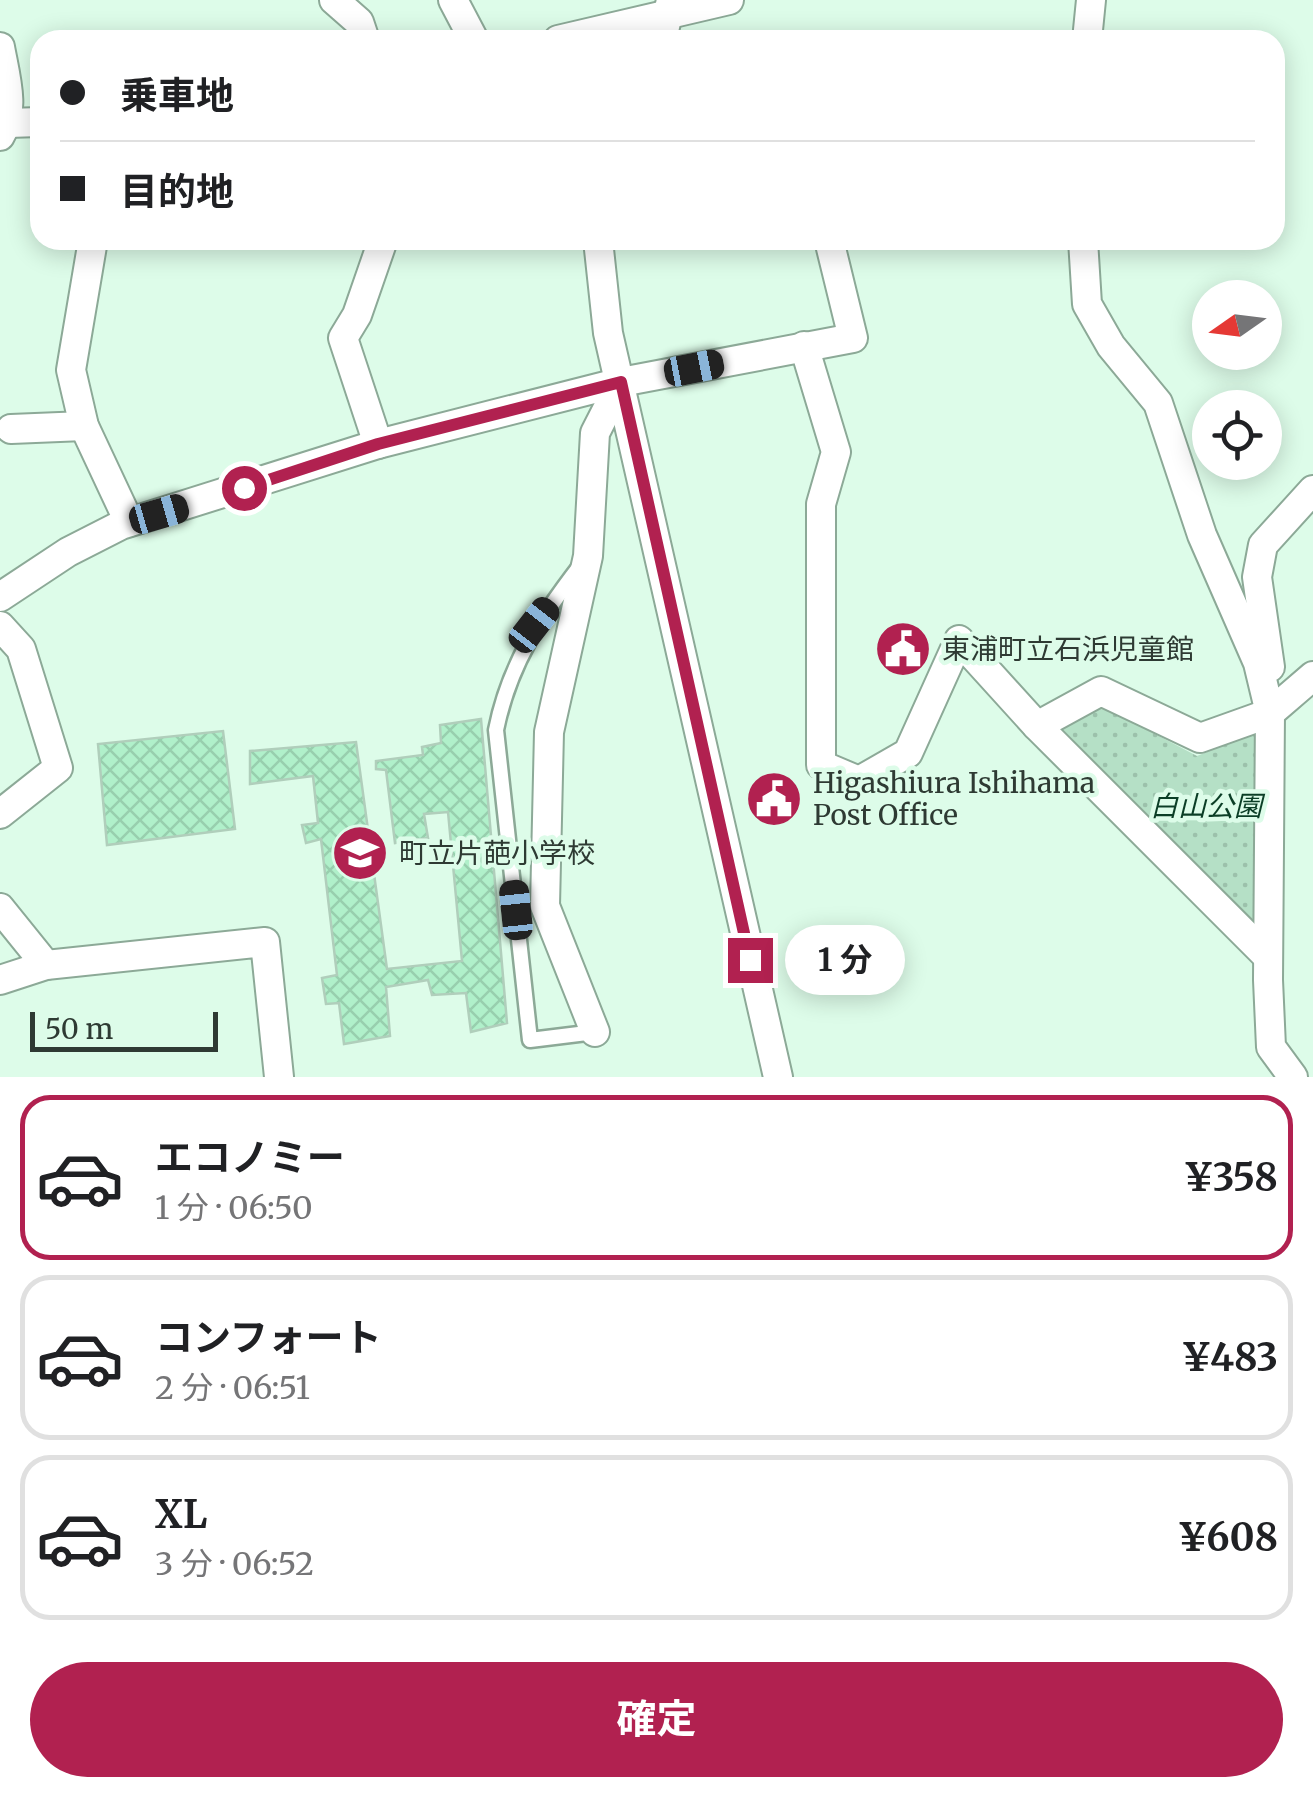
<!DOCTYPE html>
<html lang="ja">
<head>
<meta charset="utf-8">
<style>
  body { margin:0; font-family:Merriweather,"Noto Sans JP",serif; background:#f2f2f2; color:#202124; height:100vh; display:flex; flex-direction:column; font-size:38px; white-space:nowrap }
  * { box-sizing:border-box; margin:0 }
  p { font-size:32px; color:#757577 }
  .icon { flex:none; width:55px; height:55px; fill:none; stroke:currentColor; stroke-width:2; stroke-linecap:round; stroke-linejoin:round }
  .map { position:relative; height:1077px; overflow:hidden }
  .side { display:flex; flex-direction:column; background:#fff; flex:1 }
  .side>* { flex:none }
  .guide { position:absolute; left:30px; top:30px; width:1255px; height:220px; border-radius:30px; box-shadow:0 5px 25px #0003; display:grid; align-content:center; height:220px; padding:0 30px; background:#fff }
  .needle { width:65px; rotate:256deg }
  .tools { position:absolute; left:1192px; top:280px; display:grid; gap:20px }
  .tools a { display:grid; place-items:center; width:90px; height:90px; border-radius:50%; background:#fff; box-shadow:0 5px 25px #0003; font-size:50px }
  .scale { position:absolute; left:30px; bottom:25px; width:188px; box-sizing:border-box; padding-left:10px; border:5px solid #2e3a33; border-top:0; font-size:28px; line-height:35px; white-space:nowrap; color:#2e3a33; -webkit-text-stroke:8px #ddfce9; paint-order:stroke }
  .end { position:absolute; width:45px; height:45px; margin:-22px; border:12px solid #b12150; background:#fff; box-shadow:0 0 0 5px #fff }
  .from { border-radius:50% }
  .bubble { position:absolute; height:70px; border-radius:35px; background:#fff; box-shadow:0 5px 25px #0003; font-size:32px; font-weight:700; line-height:70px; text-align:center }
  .car { position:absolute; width:30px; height:60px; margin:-30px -15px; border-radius:12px; box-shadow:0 0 8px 2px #0007; background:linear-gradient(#222 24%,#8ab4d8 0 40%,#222 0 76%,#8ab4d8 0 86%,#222 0) }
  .guide b { display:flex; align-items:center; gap:35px; height:95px; font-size:38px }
  .guide b+b { border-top:2px solid #e0e0e0 }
  .guide i { width:25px; height:25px; background:#202124 }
  ul { padding:18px 0 0; list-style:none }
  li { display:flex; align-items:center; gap:30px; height:165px; margin:0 20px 15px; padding:0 10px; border:5px solid #e0e0e0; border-radius:30px }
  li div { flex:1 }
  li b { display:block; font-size:38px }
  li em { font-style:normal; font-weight:700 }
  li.selected { border-color:#b12150 }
  li>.icon { width:90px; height:90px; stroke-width:1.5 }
  .action { display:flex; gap:20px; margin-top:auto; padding:20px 30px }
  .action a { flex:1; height:115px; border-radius:60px; background:#b12150; color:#fff; font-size:40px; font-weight:700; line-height:115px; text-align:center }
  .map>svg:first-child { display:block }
  .grass { fill:url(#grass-dots) }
  .building { fill:url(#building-cross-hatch); stroke:#b0cebb; stroke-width:2.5 }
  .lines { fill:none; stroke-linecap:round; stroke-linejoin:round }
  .service-casing { stroke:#8ca997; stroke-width:19 }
  .minor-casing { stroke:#8ca997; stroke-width:32 }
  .service { stroke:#fff; stroke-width:14 }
  .minor { stroke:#fff; stroke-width:28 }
  .route { stroke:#b12150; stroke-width:12 }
  .labels { text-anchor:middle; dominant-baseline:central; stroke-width:9; stroke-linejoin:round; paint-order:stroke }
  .poi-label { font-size:28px; fill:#2e3a33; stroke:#ddfce9; text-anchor:start }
  .park-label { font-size:28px; font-style:italic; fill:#0b3e26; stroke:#ddfce9 }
</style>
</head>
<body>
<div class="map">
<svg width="1313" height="1077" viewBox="0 0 1313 1077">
  <defs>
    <pattern id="grass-dots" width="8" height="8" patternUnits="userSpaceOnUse" patternTransform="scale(2.5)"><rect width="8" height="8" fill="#b5e0c6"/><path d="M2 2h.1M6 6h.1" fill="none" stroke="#9cc1ab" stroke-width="1.8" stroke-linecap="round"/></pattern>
    <pattern id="building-cross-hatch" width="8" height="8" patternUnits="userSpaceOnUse" patternTransform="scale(2.5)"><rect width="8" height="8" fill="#b0f0ca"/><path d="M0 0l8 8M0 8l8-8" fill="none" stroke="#98cfae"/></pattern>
  </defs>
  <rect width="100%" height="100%" fill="#ddfce9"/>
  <!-- grass -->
  <path class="grass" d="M1100,705L1197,756L1259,731L1253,925L1061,729Z"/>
  <!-- building -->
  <g class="building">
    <path d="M481,719L507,1023L471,1032L466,993L432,995L428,980L386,987L390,1036L344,1044L339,1003L326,1004L322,978L337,975L321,839L306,843L302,825L318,823L313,776L250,784V751L356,742L387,969L462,961L448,812L424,814L428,838L395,843L386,770L376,769V761L423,755L422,747L441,743L440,725Z"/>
    <path d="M223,731L235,829L107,845L98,744Z"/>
  </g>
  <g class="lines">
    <!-- service casing -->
    <g class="service-casing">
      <path id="service" d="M580,566C540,618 509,665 496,730L530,1040L595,1032"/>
    </g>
    <!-- minor casing -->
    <g class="minor-casing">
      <g id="minor">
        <path d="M334,0L359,22L365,40"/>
        <path d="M453,0L474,40"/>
        <path d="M558,40L729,0"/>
        <path d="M662,40L671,0"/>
        <path d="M1087,40L1091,0"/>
        <path d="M0,47C5,75 16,110 0,136"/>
        <path d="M8,123L40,122"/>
        <path d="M93,240L71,370L84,426L129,522"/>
        <path d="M598,240L608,333L778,1077"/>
        <path d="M1083,240L1087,304L1111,346L1158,403L1202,535L1258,663L1270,713"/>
        <path d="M804,346L836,452L821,504V765L859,781L908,753L959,640L1037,726L1101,691L1200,738L1270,713"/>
        <path d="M11,429L84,426"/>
        <path d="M378,444L343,338L357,315L383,240"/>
        <path d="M0,597L68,552L121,525L378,444L621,382L853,338L829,240"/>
        <path d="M0,626L21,649L58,768L0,814"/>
        <path d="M1270,667L1257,577L1263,545L1313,490"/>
        <path d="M1037,726L1268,957"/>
        <path d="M0,908L46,965"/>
        <path d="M0,980L46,965L265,942L279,1077"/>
        <path d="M595,1032L545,906L549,732L588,556L595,433L621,382"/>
        <path d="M1293,1077L1271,1047L1268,980L1270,713L1313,676"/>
      </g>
    </g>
    <!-- service -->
    <use href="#service" class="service"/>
    <!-- minor -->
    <use href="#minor" class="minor"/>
  </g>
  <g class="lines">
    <!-- route -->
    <path class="route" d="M244,488L378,444L621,382L750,960"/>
  </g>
  <!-- icons -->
  <defs>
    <g id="civic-disc" transform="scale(2.875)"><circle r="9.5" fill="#b12150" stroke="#ddfce9"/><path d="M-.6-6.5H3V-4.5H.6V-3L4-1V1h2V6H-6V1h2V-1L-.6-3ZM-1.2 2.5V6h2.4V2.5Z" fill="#fff"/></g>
    <g id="school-disc" transform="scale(2.875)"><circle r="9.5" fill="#b12150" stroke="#ddfce9"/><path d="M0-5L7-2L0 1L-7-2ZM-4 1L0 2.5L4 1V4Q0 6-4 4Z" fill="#fff"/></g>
  </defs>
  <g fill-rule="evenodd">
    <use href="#civic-disc" x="903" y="649"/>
    <use href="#civic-disc" x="774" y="799"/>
    <use href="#school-disc" x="360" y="853"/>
  </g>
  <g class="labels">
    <!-- poi labels -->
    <g class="poi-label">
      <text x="942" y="649">東浦町立石浜児童館</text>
      <text x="813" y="783">Higashiura Ishihama<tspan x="813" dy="32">Post Office</tspan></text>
      <text x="399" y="853">町立片葩小学校</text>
    </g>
    <!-- park labels -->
    <g class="park-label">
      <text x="1206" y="806">白山公園</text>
    </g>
  </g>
</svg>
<div class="tools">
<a><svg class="needle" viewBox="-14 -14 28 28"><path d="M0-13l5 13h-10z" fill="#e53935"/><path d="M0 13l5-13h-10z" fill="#757577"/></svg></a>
<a><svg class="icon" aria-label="locate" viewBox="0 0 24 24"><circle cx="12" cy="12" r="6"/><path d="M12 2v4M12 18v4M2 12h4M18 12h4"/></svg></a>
</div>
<div class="scale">50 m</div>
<i class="end from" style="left:244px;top:488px"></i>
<i class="end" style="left:750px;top:960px"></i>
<div class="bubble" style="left:785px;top:925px;width:120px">1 分</div>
<i class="car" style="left:694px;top:368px;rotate:79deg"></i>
<i class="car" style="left:159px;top:514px;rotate:74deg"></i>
<i class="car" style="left:534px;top:625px;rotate:38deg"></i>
<i class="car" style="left:516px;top:910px;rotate:354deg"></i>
<div class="guide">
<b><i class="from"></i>乗車地</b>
<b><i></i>目的地</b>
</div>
</div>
<section class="side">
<ul>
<li class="selected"><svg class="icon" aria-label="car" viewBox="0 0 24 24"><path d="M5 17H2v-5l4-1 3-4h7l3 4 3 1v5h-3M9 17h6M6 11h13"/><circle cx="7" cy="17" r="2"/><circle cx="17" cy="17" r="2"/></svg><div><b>エコノミー</b><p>1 分 · 06:50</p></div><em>¥358</em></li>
<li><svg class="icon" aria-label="car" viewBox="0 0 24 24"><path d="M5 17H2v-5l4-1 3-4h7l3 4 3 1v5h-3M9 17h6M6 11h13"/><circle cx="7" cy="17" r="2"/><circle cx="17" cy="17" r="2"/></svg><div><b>コンフォート</b><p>2 分 · 06:51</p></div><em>¥483</em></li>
<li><svg class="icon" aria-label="car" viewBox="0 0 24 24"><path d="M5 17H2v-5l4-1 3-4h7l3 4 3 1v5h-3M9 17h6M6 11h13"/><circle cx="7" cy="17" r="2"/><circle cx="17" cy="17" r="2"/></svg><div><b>XL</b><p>3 分 · 06:52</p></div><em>¥608</em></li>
</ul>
<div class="action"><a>確定</a></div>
</section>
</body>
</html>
